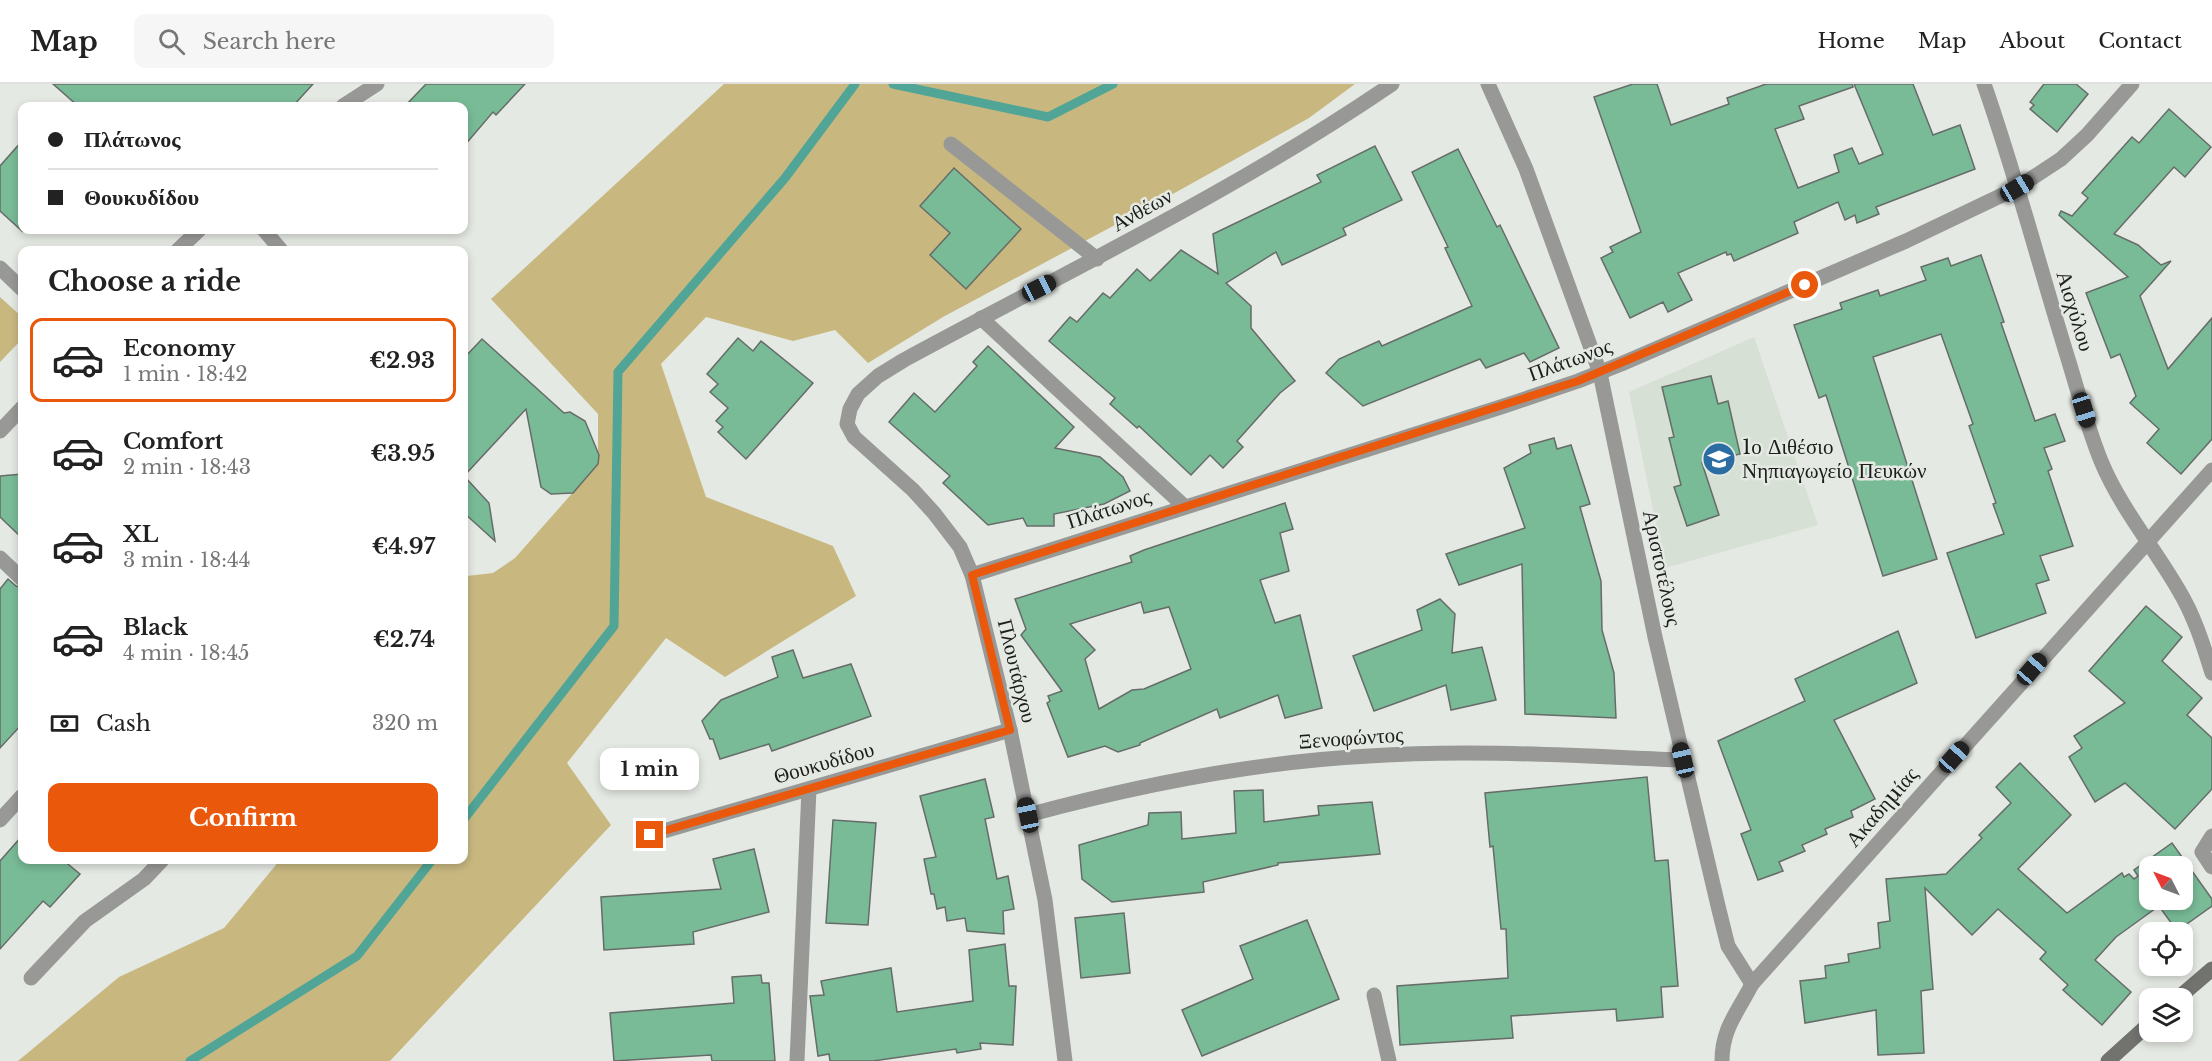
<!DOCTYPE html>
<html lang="en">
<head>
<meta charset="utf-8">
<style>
  body { margin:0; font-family:"Libre Baskerville",serif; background:#f6f6f6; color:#222; height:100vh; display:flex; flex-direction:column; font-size:22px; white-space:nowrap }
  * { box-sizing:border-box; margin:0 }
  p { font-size:20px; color:#767676 }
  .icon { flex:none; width:33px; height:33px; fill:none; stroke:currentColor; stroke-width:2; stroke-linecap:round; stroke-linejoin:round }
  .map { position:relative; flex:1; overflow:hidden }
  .side { position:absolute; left:18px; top:162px; width:450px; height:618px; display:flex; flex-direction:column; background:#fff; border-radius:12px; box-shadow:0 3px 9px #0003 }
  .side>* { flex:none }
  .banner { position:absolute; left:18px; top:18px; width:450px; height:132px; border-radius:12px; box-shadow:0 3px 9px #0003; display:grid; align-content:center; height:132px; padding:0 30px; background:#fff }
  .needle { width:39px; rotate:312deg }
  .controls { position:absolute; left:2139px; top:772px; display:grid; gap:12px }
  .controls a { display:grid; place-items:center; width:54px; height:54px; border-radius:12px; background:#fff; box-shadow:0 3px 9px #0003; font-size:30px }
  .end { position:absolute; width:27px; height:27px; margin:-14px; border:8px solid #ea580c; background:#fff; box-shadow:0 0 0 3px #fff }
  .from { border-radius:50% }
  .bubble { position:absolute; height:42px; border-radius:12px; background:#fff; box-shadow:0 3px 9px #0003; font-size:20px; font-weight:700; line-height:42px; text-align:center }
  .car { position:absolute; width:18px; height:36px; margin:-18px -9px; border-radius:8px; box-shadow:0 0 4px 2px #0007; background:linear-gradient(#222 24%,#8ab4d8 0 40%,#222 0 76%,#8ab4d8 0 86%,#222 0) }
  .banner b { display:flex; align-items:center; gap:21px; height:57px; font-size:22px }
  .banner b+b { border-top:2px solid #e0e0e0 }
  .banner i { width:15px; height:15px; background:#222 }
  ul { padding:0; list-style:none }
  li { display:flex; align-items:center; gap:18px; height:84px; margin:0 12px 9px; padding:0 18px; border:3px solid transparent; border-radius:12px }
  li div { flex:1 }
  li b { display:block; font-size:22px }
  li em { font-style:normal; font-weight:700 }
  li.active { border-color:#ea580c }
  li>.icon { width:54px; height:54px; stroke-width:1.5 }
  h2 { padding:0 30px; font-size:27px; line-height:72px }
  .pay { display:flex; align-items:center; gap:15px; height:66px; padding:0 30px; font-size:22px }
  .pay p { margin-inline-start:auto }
  .button { display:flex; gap:12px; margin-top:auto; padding:12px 30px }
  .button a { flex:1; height:69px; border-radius:12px; background:#ea580c; color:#fff; font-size:24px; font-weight:700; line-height:69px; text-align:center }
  header { display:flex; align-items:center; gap:36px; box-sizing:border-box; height:84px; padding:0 30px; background:#fff; border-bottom:2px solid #e0e0e0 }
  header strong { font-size:28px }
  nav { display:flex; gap:33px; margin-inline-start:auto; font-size:21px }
  .search { width:420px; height:54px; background:#f6f6f6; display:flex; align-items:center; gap:15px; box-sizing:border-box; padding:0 21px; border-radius:12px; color:#767676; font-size:22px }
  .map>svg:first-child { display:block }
  .built { fill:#d7e0d4 }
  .green { fill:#c8b880 }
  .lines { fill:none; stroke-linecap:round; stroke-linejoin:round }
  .stream { stroke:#50a596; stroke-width:9 }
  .building { fill:#79bb97; stroke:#666c68; stroke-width:1.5; fill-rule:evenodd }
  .street { stroke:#989996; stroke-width:15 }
  .secondary { stroke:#72736f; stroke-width:15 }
  .route { stroke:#ea580c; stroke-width:8 }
  .labels { text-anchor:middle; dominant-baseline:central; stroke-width:5; stroke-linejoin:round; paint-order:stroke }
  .street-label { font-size:21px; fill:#1c1e1c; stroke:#e5e9e3 }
  .poi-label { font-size:21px; fill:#1c1e1c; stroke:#e5e9e3; text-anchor:start }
</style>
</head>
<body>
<header>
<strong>Map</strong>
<div class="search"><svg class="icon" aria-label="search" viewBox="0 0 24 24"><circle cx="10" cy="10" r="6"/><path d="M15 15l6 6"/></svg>Search here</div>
<nav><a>Home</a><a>Map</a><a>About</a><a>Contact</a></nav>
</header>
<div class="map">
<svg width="2212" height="977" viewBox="0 0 2212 977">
  <rect width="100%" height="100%" fill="#e5e9e3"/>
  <!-- built -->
  <path class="built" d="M1754,253L1818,441L1665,484L1629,308Z"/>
  <!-- green -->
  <g class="green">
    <path d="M724,0H1355L1309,34L1171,111L943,233L868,279L835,246L793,257L706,233L661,280L706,413L833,462L856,512L725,593L666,554L567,679L611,741L390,977H18L119,893L224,844L280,776H464V488L467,492L493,489L515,474L598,380V330L491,215Z"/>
    <path d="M0,213L22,233V255L0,278Z"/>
  </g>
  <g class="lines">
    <!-- stream -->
    <g class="stream">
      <path d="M893,0L1048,33L1113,0"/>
      <path d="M464,735L614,542L618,288L785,94L855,0"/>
      <path d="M190,977L357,872L432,776"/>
    </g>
  </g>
  <!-- building -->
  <g class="building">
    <path d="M53,0H313L293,22H78Z"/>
    <path d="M426,0H525L496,31L493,28L464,62V22H405Z"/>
    <path d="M1633,0H1657L1671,41L1729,20L1727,14L1766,0H1852L1853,3L1799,22L1804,35L1775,45L1798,104L1839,88L1834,71L1852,64L1859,80L1883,70L1854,0H1913L1933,51L1960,41L1975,85L1876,123L1879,130L1857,139L1855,131L1845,136L1838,118L1794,138L1798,149L1734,177L1731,170L1727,171L1726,168L1678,189L1692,216L1668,228L1663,218L1630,234L1601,174L1613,168L1610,163L1641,148L1594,13Z"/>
    <path d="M2044,0H2076L2088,10L2057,48L2030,25L2034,21L2030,18Z"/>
    <path d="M2169,25L2211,63L2185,93L2174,83L2114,150L2138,161L2161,181L2171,177L2140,212L2168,285L2212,234V355L2181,390L2147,359L2159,345L2130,319L2136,312L2120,270L2111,274L2086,209L2128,193L2059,131L2061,127L2072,132L2088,114L2082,109L2132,53L2139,59Z"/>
    <path d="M22,57V147L0,127V82Z"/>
    <path d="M1375,62L1402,116L1343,144L1346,151L1282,181L1276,168L1226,199L1251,222V244L1295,297L1280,309L1237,357L1243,363L1223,384L1210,371L1191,391L1139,342L1137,344L1110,320L1115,314L1049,257L1070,233L1077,238L1103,209L1110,214L1137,185L1150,197L1181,166L1218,190L1213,150L1321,98L1317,91Z"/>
    <path d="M1458,65L1497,143L1500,141L1559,264L1530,278L1524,269L1486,284L1480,275L1363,322L1326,289L1339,275L1379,257L1382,262L1472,222L1445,164L1448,163L1412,88Z"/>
    <path d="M954,84L1021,145L966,205L930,171L950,149L920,122Z"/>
    <path d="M1981,171L2004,238L2001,239L2035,337L2055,330L2065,357L2044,364L2052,385L2048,387L2073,462L2040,472L2049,496L2036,500L2046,529L1976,554L1947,469L2004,450L1993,420L1996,419L1969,342L1973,340L1941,250L1873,273L1937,475L1883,492L1826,311L1819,314L1794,241L1842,225L1840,219L1878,206L1880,212L1926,196L1921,183L1948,174L1951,182Z"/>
    <path d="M738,254L753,267L761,257L813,299L746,375L718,348L723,343L716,337L728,324L710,308L718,300L707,290Z"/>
    <path d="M482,255L564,329L570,328L585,337L599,371L598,380L573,409L551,410L541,403L526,325L464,392L489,419L495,457L464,429V274Z"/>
    <path d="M988,262L1074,343L1055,364L1100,373L1123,393L1130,407L1104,420L1054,430V442H1027L1023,434L988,441L943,399L950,392L889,338L914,309L935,328L977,282L973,278Z"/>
    <path d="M1711,292L1718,320L1728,317L1740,370L1702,379L1719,431L1687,442L1674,403L1681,401L1669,354L1674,353L1662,303Z"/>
    <path d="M1554,354L1557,365L1571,361L1590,420L1580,423L1601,497L1602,546L1614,589L1616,634L1525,630L1522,480L1459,501L1446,470L1525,444L1504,384L1531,369L1529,361Z"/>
    <path d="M22,390V454L0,433V392Z"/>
    <path d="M1285,419L1293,445L1280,449L1289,487L1260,496L1275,539L1300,531L1322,624L1285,634L1278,611L1220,634L1217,625L1140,659V661L1118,668L1105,662L1068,673L1047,619L1050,617L1048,612L1062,607L1021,551L1026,545L1015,515L1132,478L1130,472L1144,466ZM1141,518L1144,529L1169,523L1191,585L1144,605L1132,606L1099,625L1085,575L1095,566L1070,540Z"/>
    <path d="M8,495L16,502L22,504V640L0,664V505Z"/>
    <path d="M1440,515L1455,530L1452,569L1482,563L1496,616L1451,626L1446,601L1374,627L1353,572L1422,546L1417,526Z"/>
    <path d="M2146,522L2182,553L2162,577L2202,614L2187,631L2212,654V705L2175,745L2125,699L2095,718L2069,673L2082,664L2074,652L2125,619L2089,587Z"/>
    <path d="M1898,547L1917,599L1834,636L1875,715L1851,727L1853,733L1825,745L1827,750L1802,761L1805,767L1779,778L1783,787L1758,796L1741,750L1751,746L1718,657L1805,617L1795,595Z"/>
    <path d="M793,566L803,594L851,580L871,632L772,667L769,660L720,675L713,655H710L702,637L721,616L778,593L772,573Z"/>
    <path d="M2020,679L2071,731L2018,785L2067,829L2122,789L2124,793L2129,790L2134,795L2138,792L2134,786L2172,759L2212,815V822L2177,847L2159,822L2116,853L2095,876L2131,908L2102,941L2063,906L2068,901L2040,875L2046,868L1998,825L1972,851L1925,804L1933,905L1921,907L1924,969L1878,971L1876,926L1805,939L1800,897L1826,894L1825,882L1849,878L1848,870L1880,864L1878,839L1890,837L1886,795L1946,790L1982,754L1979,751L2011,719L1996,703ZM2150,783H2182V816H2150Z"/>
    <path d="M1647,693L1655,777L1668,776L1678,902L1661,903L1663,933L1617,937L1616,925L1511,932L1513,954L1400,961L1397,902L1508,894L1506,845H1501L1493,762L1490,763L1485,709Z"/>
    <path d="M985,695L994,733L985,735L997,795L1008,792L1014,825L1003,827L1004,850L967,847L965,834L947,837L945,823L937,825L934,810H931L924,775L936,773L920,712Z"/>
    <path d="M1263,706L1264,738L1319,731L1318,722L1372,718L1380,770L1278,779V781L1203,798L1204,808L1112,818L1082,795L1079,761L1148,741L1149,729L1181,728L1182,755L1236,749L1234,707Z"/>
    <path d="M833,736L876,739L868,841L826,839Z"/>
    <path d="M22,752V776H63L80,790L50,823L43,817L0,865V777Z"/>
    <path d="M754,765L769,828L693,848L694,860L604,866L601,813L721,805L713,775Z"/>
    <path d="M1124,829L1130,889L1081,894L1075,834Z"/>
    <path d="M1307,836L1339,915L1202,972L1182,926L1253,895L1240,862Z"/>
    <path d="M1005,860L1009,902H1016L1013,961L980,959L981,965L957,969L956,965L873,977H830L829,970L818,972L810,912L824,911L821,897L891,884L897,928L973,917L969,866Z"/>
    <path d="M761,891L762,899H769L775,977H712L711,971L614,977L610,929L734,919L732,893Z"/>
  </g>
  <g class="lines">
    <!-- street -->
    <g class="street">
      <path d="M1488,0L1526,85L1600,289L1655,553L1719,826L1728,862L1752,900"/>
      <path d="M1984,0C2016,91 2040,185 2069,278C2079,311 2088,345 2101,377C2120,423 2153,462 2178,505C2194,531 2203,560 2212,589"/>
      <path d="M343,22L377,0"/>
      <path d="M951,60L1097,175"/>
      <path d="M264,146L281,166"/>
      <path d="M178,166L199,146"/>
      <path d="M0,184L22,205"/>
      <path d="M981,234L1185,423"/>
      <path d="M0,347L22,324"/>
      <path d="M0,474L22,495"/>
      <path d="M972,491L1504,322L1578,297L1621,280L1906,157L2017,104L2061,75L2087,51L2132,0"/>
      <path d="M1028,731C1139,701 1254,678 1369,672C1473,665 1578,672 1683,676"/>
      <path d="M0,736L22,712"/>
      <path d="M650,751L1010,646"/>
      <path d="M2212,752L2202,768L2212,783"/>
      <path d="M31,894L85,837L144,795L162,776"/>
      <path d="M1374,911L1389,977"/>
      <path d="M797,977L809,705"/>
      <path d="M1065,977L1045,816L1010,646L972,491L960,463L934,429L913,406L854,353L847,340L850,325L858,310L878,292L904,276C1068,187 1237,106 1392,0"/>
      <path d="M1722,977C1722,944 1738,928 1752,900L2212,386"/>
    </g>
    <!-- secondary -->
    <g class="secondary">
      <path d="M2177,915L2212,885"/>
      <path d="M2108,977L2150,939"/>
    </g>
  </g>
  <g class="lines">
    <!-- route -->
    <path class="route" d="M650,751L1010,646L972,491L1578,297L1805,201"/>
  </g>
  <!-- icons -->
  <defs>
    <g id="school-disc" transform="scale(1.725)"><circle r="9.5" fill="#2b6da3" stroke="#e5e9e3"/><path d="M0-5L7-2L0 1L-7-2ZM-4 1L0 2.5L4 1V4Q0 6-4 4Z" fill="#fff"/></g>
  </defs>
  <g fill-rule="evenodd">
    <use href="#school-disc" x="1719" y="375"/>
  </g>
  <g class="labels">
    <!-- street labels -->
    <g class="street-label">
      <text transform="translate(1142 126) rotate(-29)">Ανθέων</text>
      <text transform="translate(2075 227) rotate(73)">Αισχύλου</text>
      <text transform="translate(1570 276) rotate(-20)">Πλάτωνος</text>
      <text transform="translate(1109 425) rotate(-18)">Πλάτωνος</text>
      <text transform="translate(1662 484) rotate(78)">Αριστοτέλους</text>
      <text transform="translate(1017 587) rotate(76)">Πλουτάρχου</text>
      <text transform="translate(1351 654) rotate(-4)">Ξενοφώντος</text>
      <text transform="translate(824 679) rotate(-16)">Θουκυδίδου</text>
      <text transform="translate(1882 723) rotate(-49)">Ακαδημίας</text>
    </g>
    <!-- poi labels -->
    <g class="poi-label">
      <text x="1742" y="363">1ο Διθέσιο<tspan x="1742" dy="24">Νηπιαγωγείο Πευκών</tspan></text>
    </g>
  </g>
</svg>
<div class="controls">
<a><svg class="needle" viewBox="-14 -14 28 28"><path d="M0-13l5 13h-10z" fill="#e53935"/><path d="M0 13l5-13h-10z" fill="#767676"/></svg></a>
<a><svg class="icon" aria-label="locate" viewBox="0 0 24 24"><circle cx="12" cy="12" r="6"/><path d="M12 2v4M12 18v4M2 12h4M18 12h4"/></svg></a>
<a><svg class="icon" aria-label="layers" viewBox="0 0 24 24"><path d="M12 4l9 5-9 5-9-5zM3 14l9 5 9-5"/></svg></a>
</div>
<i class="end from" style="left:1805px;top:201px"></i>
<i class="end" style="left:650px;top:751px"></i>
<div class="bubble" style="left:600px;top:664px;width:99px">1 min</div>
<i class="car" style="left:2017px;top:104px;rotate:59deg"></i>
<i class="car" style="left:1039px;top:204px;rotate:63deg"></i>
<i class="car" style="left:2084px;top:326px;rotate:163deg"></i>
<i class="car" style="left:2032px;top:585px;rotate:41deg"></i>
<i class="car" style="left:1954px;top:673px;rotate:42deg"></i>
<i class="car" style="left:1683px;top:676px;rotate:347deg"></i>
<i class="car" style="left:1028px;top:731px;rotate:348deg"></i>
<div class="banner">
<b><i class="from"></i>Πλάτωνος</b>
<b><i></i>Θουκυδίδου</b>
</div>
<section class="side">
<h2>Choose a ride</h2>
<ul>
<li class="active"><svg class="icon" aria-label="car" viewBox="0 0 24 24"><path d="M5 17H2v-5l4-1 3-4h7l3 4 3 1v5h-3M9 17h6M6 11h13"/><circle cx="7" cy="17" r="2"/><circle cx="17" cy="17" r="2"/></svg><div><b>Economy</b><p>1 min · 18:42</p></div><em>€2.93</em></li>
<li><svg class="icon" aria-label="car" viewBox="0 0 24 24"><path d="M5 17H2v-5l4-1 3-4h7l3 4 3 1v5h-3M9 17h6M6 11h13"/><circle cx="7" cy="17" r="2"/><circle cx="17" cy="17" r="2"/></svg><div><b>Comfort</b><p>2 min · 18:43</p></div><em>€3.95</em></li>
<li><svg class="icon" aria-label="car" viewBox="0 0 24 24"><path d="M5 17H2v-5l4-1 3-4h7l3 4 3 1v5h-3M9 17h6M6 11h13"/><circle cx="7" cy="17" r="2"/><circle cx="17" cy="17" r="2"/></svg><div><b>XL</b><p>3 min · 18:44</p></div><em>€4.97</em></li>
<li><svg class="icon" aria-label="car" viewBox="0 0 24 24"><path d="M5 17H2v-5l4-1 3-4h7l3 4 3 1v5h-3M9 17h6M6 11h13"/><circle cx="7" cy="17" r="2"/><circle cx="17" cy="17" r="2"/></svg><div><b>Black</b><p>4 min · 18:45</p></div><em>€2.74</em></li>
</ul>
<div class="pay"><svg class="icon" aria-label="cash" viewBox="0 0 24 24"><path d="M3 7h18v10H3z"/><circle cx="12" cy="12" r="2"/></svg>Cash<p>320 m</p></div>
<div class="button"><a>Confirm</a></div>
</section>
</div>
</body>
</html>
